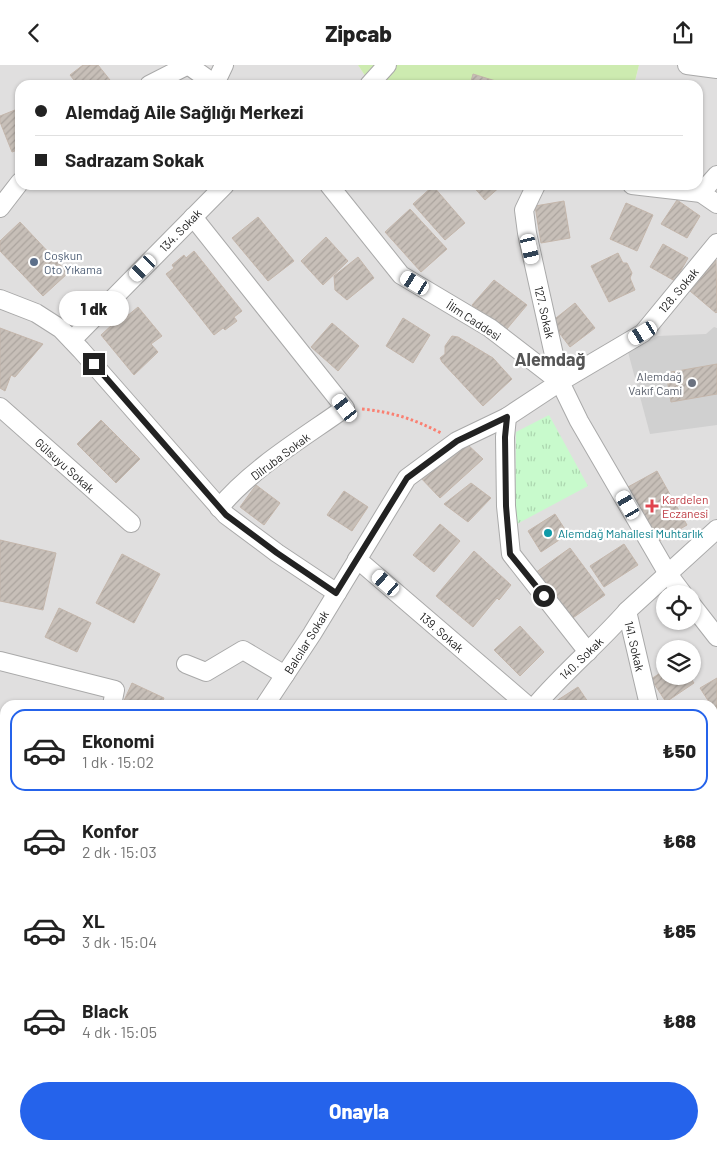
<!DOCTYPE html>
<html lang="tr">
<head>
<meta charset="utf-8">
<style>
  body { margin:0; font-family:Barlow,sans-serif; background:#f2f2f2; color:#222; height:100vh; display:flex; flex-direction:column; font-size:19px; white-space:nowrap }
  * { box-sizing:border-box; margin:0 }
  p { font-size:16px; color:#767676 }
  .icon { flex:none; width:28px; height:28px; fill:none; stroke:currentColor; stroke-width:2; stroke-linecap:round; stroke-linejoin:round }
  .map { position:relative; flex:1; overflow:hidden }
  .panel { position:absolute; left:0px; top:635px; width:718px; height:450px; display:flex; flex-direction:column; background:#fff; border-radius:15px 15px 0 0; box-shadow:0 1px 4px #0004 }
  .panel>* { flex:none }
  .guide { position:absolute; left:15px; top:15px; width:688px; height:110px; border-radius:15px; box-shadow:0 1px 4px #0004; display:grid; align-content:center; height:110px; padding:0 20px; background:#fff }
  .controls { position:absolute; left:656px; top:520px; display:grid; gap:10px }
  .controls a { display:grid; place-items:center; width:45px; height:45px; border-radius:50%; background:#fff; box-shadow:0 1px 4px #0004; font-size:25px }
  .end { position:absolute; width:22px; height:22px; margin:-11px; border:6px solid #222; background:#fff; box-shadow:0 0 0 2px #fff }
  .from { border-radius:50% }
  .bubble { position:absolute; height:35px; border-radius:18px; background:#fff; box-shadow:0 1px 4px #0004; font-size:16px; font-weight:800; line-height:35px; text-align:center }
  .car { position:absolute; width:15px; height:30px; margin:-15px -8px; border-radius:6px; box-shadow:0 0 4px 1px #0007; background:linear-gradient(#fff 24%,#345 0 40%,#fff 0 76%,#345 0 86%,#fff 0) }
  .guide b { display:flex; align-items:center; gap:18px; height:48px; font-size:19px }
  .guide b+b { border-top:1px solid #e0e0e0 }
  .guide i { width:12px; height:12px; background:#222 }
  ul { padding:9px 0 0; list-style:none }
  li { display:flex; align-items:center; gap:15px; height:82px; margin:0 10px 8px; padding:0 10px; border:2px solid transparent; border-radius:15px }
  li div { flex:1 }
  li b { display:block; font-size:19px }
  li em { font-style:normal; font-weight:800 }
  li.active { border-color:#2563eb }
  li>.icon { width:45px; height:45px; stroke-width:1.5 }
  .action { display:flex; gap:10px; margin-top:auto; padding:10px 20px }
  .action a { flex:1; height:58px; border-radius:30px; background:#2563eb; color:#fff; font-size:20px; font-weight:800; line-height:58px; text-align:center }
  header { display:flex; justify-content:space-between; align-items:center; height:65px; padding:0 20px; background:#fff; font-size:22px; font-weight:800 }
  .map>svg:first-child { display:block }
  .residential { fill:#e0dfdf; fill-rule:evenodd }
  .religious { fill:#d0d0d0 }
  .grass { fill:#cdebb0 }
  .forest { fill:url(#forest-firs) }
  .park { fill:url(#park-tufts) }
  .building { fill:url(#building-hatch); stroke:#c4b6ab }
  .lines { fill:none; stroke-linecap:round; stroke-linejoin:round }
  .street-casing { stroke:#a9a9a9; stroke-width:20 }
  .path { stroke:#fa8072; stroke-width:3; stroke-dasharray:2.5 2.5; stroke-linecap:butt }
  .street { stroke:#fff; stroke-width:18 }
  .route { stroke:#222; stroke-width:6 }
  .service-dot { fill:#5c6f8a; stroke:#fff; stroke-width:2 }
  .worship-dot { fill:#6b7280; stroke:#fff; stroke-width:2 }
  .health-dot { fill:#e0444e; stroke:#fff; stroke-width:2 }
  .culture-dot { fill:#0f9aa8; stroke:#fff; stroke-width:2 }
  .labels { text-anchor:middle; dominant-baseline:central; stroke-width:4.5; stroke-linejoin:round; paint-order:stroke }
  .street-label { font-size:12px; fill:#222; stroke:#fff }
  .service-label { font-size:12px; fill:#4e5e75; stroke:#fff; text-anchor:start }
  .worship-label { font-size:12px; fill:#5b616d; stroke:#fff; text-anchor:end }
  .health-label { font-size:12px; fill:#be3a42; stroke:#fff; text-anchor:start }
  .culture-label { font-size:12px; fill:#0d838f; stroke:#fff; text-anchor:start }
  .district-label { font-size:18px; font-weight:bold; fill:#555; stroke:#fff }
</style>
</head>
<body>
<header><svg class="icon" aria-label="back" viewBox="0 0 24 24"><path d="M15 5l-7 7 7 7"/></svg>Zipcab<svg class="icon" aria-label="share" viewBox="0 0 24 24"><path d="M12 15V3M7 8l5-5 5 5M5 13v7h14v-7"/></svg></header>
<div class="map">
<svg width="717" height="1085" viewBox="0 0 717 1085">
  <defs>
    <pattern id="forest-firs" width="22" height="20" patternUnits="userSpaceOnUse" patternTransform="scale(1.25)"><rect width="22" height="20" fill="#add19e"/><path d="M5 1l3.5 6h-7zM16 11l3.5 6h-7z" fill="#95b388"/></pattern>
    <pattern id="park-tufts" width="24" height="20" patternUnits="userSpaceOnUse" patternTransform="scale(1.25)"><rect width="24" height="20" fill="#c8facc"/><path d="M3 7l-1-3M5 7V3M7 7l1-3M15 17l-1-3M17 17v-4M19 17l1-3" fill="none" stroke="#acd6af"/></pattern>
    <pattern id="building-hatch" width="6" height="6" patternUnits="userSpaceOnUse" patternTransform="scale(1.25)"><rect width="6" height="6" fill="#c7bfb8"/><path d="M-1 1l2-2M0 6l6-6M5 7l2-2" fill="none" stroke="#aba49e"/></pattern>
  </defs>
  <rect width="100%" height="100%" fill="#f2efe9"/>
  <!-- residential -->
  <g class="residential">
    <path d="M0,0H358L371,20H20V120H698V20H634L639,0H717V1067L712,1065V640H5V1046L0,1045ZM665,529H692V556H665ZM665,584H692V611H665Z"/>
    <path d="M171,1080H379L345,1085H167Z"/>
  </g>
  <!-- religious -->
  <path class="religious" d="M714,262L717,263V360L650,369L628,287L658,271L706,269Z"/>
  <!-- grass -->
  <path class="grass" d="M358,0H639L634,20H371Z"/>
  <!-- forest -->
  <g class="forest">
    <path d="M0,1045L5,1046V1080H171L167,1085H0Z"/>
    <path d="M417,1080H625L623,1085H447Z"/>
  </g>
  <!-- park -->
  <g class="park">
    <path d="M549,350L588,421L515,460L516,367Z"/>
    <path d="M713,1065L717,1067V1085H660L661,1080H712Z"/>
  </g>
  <!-- building -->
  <g class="building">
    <path d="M83,0H98L110,15L103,20H78L70,10Z"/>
    <path d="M473,9L499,17L498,20H470Z"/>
    <path d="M20,43V84L12,87L0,57V51Z"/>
    <path d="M472,120H502L485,135Z"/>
    <path d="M433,121L465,158L445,175L413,139Z"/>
    <path d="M677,135L700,151L687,173L661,159Z"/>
    <path d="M564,136L570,173L541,178L535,141Z"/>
    <path d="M626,138L653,150L637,186L610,174Z"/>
    <path d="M410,144L447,184L421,207L385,167Z"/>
    <path d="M258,152L294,196L268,216L232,173Z"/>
    <path d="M20,157L68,208L43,231L0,186V176Z"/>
    <path d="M326,172L348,196L323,220L301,196Z"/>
    <path d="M663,179L688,193L675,216L650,202Z"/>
    <path d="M194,186L242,246L234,252L237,256L225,265L223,263L214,270L166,209L174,203L172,200L184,190L186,193Z"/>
    <path d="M618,188L623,198H627L632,208L630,213L635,225L609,237L591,201Z"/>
    <path d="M358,192L374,213L347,235L335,225L334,211Z"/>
    <path d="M716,195L717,247L716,248L690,226Z"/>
    <path d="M494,215L527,240L506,265L472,240Z"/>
    <path d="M575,238L595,263L570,282L551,257Z"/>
    <path d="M138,242L162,271L151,279L158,287L134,310L101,270L113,259L115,261Z"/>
    <path d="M403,253L430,270L413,298L386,281Z"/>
    <path d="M332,258L359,281L338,306L311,282Z"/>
    <path d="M0,263L43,279L15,312L11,310L5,326L0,323Z"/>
    <path d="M452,271L458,272L493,293L512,314L483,341L442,297L440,293L445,289V281Z"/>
    <path d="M717,299V329L671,337L666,308Z"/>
    <path d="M101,355L140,394L116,418L77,379Z"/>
    <path d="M467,379L483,394L440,433L419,411Z"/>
    <path d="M657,406L687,460L659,476L628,422Z"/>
    <path d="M471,418L491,433L468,457L444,439Z"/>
    <path d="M256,420L280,438L264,460L240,442Z"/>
    <path d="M344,426L368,442L352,466L327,450Z"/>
    <path d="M555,449L568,469L541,487L528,466Z"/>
    <path d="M440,459L460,476L434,507L413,490Z"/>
    <path d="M0,475L56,488L43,545L0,536Z"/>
    <path d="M624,479L638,500L604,522L590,501Z"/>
    <path d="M570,483L605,530L570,555L535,508Z"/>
    <path d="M474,486L511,520L499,535L497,533L473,562L436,531Z"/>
    <path d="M122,489L160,509L134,558L96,538Z"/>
    <path d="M59,543L91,558L77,587L45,572Z"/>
    <path d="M520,561L544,587L520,611L494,585Z"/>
    <path d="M665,605V611H689L694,618L666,637L651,614Z"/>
    <path d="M717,613V650L712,643V640H711L700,623Z"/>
    <path d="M132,618L164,633L161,640H122Z"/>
    <path d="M578,622L590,640H550Z"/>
    <path d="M2,648L5,649V687L0,684V654Z"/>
    <path d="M0,714L5,717V752L0,750Z"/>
    <path d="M0,771L5,775V845L0,855Z"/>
    <path d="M5,924V939L0,940V925Z"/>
  </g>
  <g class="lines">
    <!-- street casing -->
    <g class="street-casing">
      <g id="street">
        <path d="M188,0L216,20"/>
        <path d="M687,0L717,4"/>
        <path d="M215,19L224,0"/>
        <path d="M149,20L188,0"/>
        <path d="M369,20L387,0"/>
        <path d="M329,120L401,210L490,263L560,317L579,356L668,509L683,529"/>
        <path d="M536,120L524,145L527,168L560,317"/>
        <path d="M632,120L701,128L717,139"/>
        <path d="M701,128L717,110"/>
        <path d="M0,143L20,117"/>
        <path d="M193,152L345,343C303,373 252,403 219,443"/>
        <path d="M0,234L36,248L61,264L81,285L226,450L277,488L337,528"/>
        <path d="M72,275L225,120"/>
        <path d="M0,342L131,458"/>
        <path d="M507,352L505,372L506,441L511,489L588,587"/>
        <path d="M357,494L527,640"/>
        <path d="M692,540L717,572"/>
        <path d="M0,596L115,625L112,640"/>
        <path d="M186,599L206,607L243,585L285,610"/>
        <path d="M265,640L312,569L407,413L457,376L507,352L560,317L643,268L717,178"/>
        <path d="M536,640C564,607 598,579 627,546"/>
        <path d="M649,640L627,546L717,464"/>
        <path d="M712,811L717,818"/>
        <path d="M712,877L717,878"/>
        <path d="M0,881L5,873"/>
        <path d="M0,1001L5,995"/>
        <path d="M712,1062L717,1064"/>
        <path d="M153,1085L155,1080"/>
        <path d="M642,1085L644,1080"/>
      </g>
    </g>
    <!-- path -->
    <path class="path" d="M362,344C392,347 414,354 441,368"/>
    <!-- street -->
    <use href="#street" class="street"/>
  </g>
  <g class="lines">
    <!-- route -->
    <path class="route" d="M94,299L226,450L277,488L336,528L407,413L457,376L507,352L505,372L506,441L510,489L544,531"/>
  </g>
  <!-- markers -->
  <circle class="service-dot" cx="34" cy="197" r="5"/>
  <circle class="worship-dot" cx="692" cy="318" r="5"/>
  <path class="health-dot" d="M649.5 433.5h5v5h5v5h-5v5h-5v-5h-5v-5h5z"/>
  <circle class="culture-dot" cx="548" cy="468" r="5"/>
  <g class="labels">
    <!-- street labels -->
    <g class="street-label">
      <text transform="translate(180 165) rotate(-46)">134. Sokak</text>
      <text transform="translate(678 225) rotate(-50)">128. Sokak</text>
      <text transform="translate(545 247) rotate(77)">127. Sokak</text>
      <text transform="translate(474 255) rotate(33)">İlim Caddesi</text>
      <text transform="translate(280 391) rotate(-37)">Dilruba Sokak</text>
      <text transform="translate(65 400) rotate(42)">Gülsuyu Sokak</text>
      <text transform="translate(442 567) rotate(41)">139. Sokak</text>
      <text transform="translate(306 577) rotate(-58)">Balcılar Sokak</text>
      <text transform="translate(635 581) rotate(77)">141. Sokak</text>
      <text transform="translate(581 593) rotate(-44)">140. Sokak</text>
    </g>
    <!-- service labels -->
    <g class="service-label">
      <text x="44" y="190">Coşkun<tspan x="44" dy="14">Oto Yıkama</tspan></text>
    </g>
    <!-- worship labels -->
    <g class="worship-label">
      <text x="682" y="311">Alemdağ<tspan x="682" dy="14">Vakıf Cami</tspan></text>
    </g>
    <!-- health labels -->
    <g class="health-label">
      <text x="662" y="434">Kardelen<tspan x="662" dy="14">Eczanesi</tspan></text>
    </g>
    <!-- culture labels -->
    <g class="culture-label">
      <text x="558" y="468">Alemdağ Mahallesi Muhtarlık</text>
    </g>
    <!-- district labels -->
    <g class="district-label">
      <text x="550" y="294">Alemdağ</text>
    </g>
  </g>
</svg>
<div class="controls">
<a><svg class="icon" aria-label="locate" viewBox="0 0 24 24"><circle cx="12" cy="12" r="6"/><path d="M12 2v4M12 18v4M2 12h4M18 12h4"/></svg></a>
<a><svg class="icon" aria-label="layers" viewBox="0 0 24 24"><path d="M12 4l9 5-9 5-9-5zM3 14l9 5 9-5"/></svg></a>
</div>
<i class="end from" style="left:544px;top:531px"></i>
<i class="end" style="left:94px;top:299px"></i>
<div class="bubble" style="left:59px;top:226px;width:70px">1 dk</div>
<i class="car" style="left:530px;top:184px;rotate:167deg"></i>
<i class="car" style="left:143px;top:203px;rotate:225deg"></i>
<i class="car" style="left:415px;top:218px;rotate:301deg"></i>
<i class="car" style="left:643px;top:268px;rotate:239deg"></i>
<i class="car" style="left:345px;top:343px;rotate:322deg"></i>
<i class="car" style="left:628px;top:440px;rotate:330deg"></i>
<i class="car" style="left:386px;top:518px;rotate:311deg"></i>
<div class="guide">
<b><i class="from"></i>Alemdağ Aile Sağlığı Merkezi</b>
<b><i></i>Sadrazam Sokak</b>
</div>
<section class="panel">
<ul>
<li class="active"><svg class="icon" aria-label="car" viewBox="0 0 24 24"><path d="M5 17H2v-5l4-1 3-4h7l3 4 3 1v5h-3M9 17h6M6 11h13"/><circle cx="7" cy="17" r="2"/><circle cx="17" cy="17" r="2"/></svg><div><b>Ekonomi</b><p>1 dk · 15:02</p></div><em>₺50</em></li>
<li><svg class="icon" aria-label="car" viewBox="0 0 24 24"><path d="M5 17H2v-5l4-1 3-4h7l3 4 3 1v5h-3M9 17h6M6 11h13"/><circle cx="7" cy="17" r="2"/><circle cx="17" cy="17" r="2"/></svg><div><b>Konfor</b><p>2 dk · 15:03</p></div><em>₺68</em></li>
<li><svg class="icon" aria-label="car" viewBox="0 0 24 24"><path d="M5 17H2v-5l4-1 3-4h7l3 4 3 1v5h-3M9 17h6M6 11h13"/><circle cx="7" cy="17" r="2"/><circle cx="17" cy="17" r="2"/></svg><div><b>XL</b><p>3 dk · 15:04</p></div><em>₺85</em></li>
<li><svg class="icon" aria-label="car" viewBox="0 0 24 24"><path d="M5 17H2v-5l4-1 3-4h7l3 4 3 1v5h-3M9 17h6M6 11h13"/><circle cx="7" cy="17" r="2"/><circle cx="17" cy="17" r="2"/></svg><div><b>Black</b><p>4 dk · 15:05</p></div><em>₺88</em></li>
</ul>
<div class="action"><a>Onayla</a></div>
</section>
</div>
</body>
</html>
